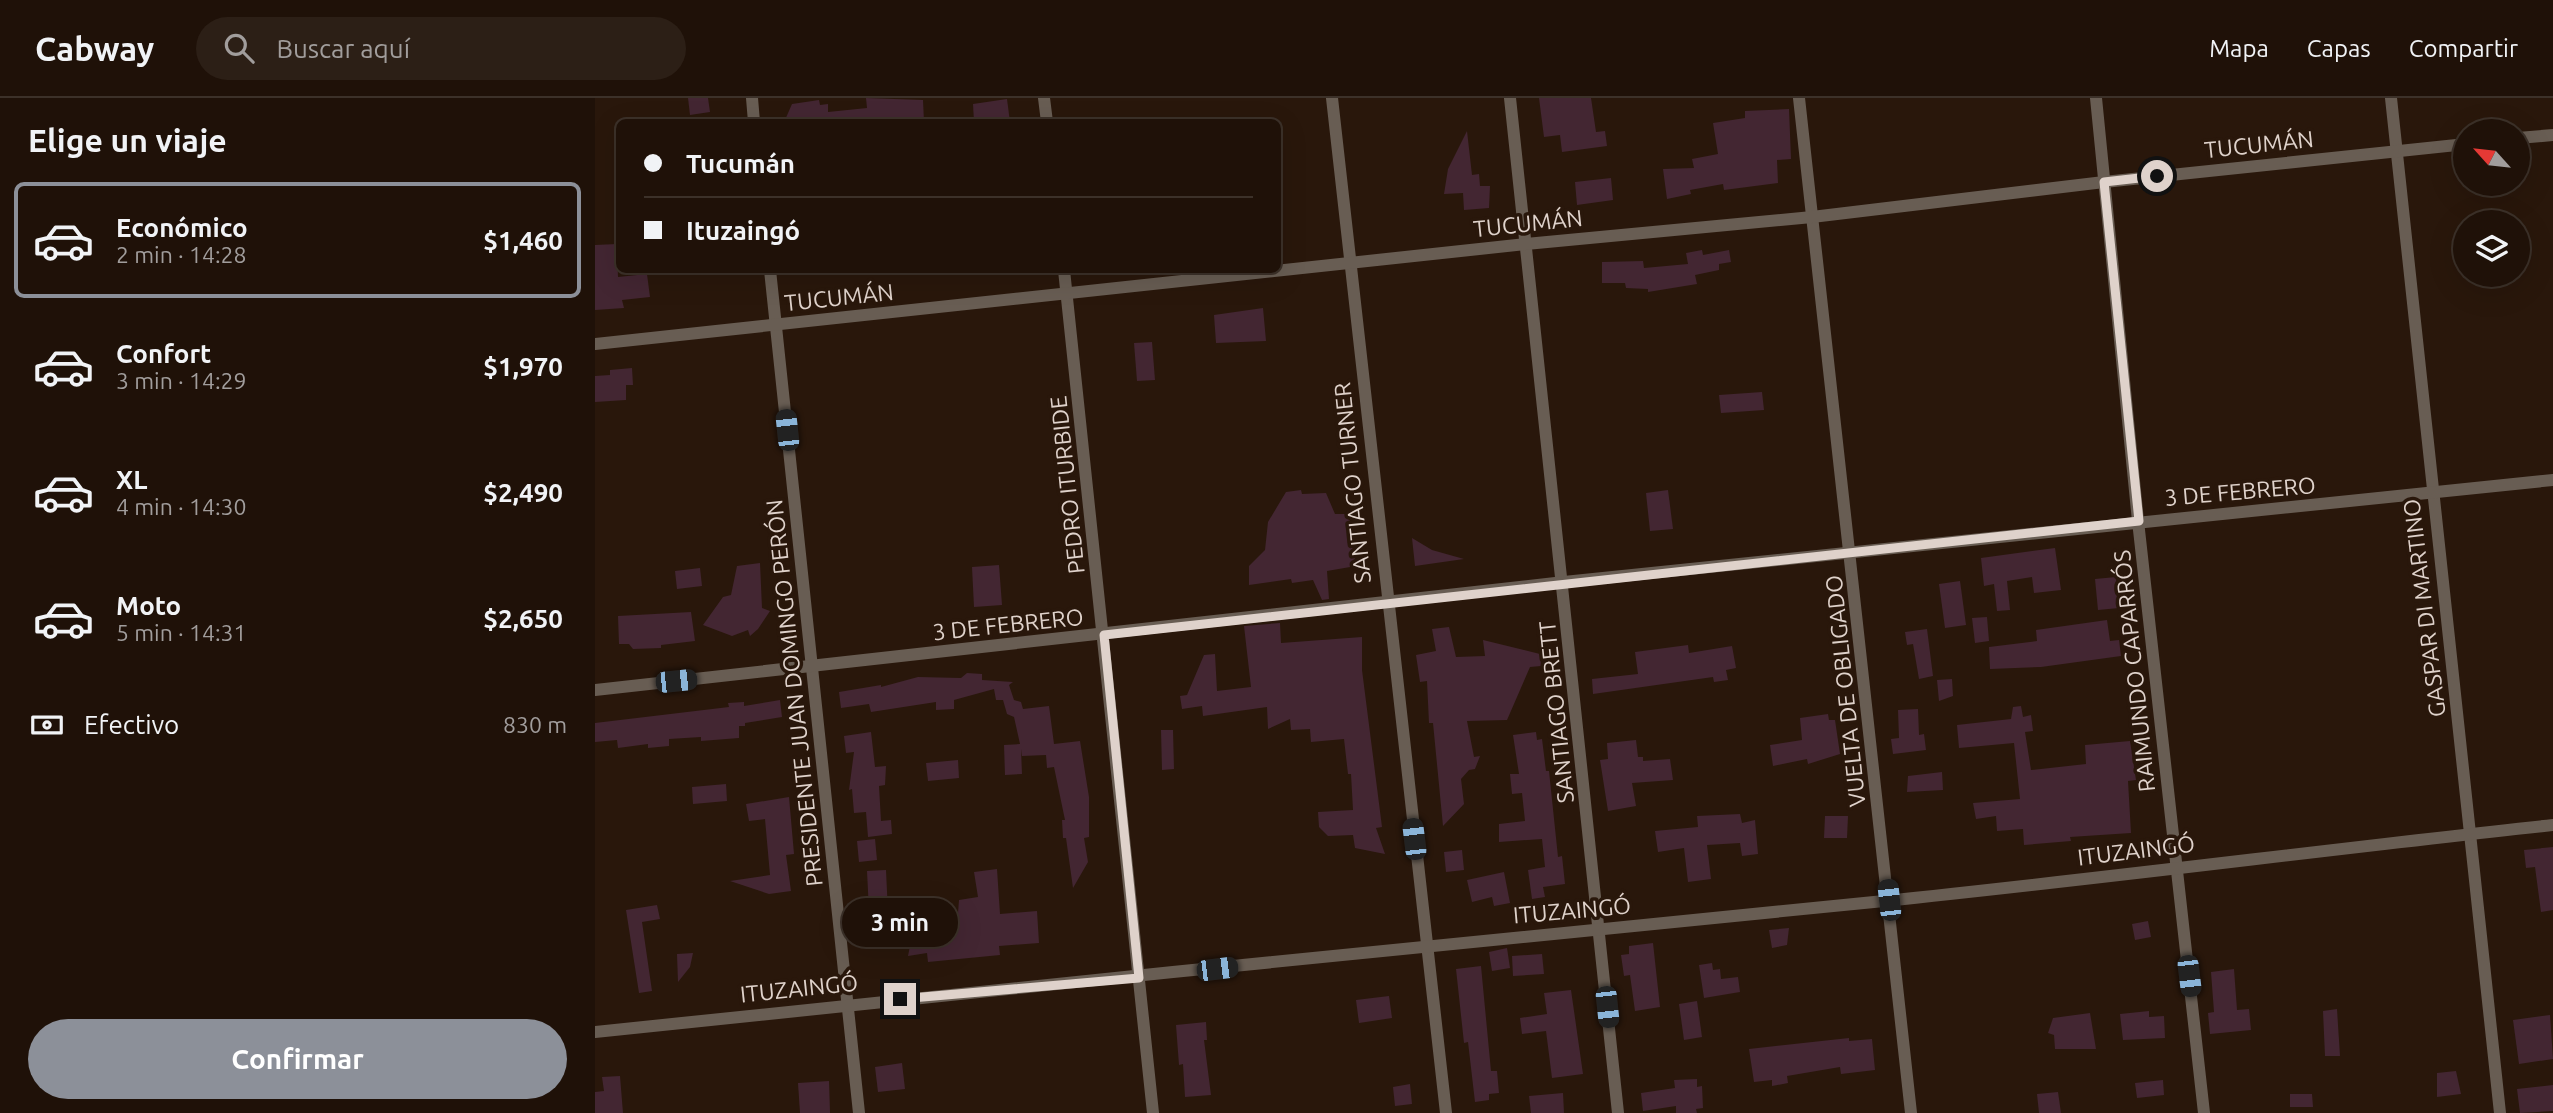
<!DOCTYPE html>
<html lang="es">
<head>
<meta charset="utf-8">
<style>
  body { margin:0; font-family:Ubuntu,sans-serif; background:#2c1f16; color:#f1f3f6; height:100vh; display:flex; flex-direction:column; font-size:26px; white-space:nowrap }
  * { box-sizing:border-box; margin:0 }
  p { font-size:23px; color:#a19d9c }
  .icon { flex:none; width:38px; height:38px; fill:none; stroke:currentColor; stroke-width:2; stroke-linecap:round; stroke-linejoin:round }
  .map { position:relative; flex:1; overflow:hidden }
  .side { display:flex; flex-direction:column; background:#1f1108; width:595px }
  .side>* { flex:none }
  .hud { position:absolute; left:21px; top:21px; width:665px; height:154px; border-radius:10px; box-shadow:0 7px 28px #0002,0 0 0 2px #3c3129; display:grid; align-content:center; height:154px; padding:0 28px; background:#1f1108 }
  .needle { width:46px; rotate:297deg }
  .fabs { position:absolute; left:1858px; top:21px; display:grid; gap:14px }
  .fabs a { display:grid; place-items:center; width:77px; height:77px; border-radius:50%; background:#1f1108; box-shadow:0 7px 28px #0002,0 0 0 2px #3c3129; font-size:35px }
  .end { position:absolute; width:32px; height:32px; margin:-16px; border:9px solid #dfd2cb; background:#111; box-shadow:0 0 0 4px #111 }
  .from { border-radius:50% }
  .bubble { position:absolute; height:49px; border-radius:24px; background:#1f1108; box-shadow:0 7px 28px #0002,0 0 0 2px #3c3129; font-size:23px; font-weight:700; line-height:49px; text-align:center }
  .car { position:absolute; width:21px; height:42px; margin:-21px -10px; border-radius:9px; box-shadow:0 0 5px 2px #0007; background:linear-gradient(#222 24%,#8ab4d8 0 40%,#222 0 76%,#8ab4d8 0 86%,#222 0) }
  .hud b { display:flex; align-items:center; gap:24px; height:66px; font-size:26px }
  .hud b+b { border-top:2px solid #3c3129 }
  .hud i { width:18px; height:18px; background:#f1f3f6 }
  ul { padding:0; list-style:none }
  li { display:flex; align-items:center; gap:21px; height:116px; margin:0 14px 10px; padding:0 14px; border:4px solid transparent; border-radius:10px }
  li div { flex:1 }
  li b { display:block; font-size:26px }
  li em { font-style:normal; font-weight:700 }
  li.active { border-color:#8c9099 }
  li>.icon { width:63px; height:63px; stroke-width:1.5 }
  h2 { padding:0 28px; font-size:32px; line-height:84px }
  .pay { display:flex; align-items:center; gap:18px; height:77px; padding:0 28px; font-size:26px }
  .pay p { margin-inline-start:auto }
  .cta { display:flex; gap:14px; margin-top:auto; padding:14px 28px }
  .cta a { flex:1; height:80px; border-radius:42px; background:#8c9099; color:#fff; font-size:28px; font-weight:700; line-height:80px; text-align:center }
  header { display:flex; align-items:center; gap:42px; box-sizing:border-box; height:98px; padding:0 35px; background:#1f1108; border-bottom:2px solid #3c3129 }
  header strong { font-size:33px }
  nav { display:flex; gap:38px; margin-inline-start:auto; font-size:24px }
  .search { width:490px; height:63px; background:#2c1f16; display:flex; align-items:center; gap:18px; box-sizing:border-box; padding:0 24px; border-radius:38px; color:#a19d9c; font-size:26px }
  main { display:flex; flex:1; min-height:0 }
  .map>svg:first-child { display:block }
  .building { fill:#432632 }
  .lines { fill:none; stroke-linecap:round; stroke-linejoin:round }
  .minor { stroke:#685d53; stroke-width:12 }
  .route { stroke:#dfd2cb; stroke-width:9 }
  .labels { text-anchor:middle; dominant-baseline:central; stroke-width:7; stroke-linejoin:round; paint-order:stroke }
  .street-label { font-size:23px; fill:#dfd2cb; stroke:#29170b }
</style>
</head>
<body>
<header>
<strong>Cabway</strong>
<div class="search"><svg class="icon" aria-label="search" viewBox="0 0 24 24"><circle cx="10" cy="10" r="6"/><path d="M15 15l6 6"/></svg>Buscar aquí</div>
<nav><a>Mapa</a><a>Capas</a><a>Compartir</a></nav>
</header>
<main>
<section class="side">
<h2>Elige un viaje</h2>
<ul>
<li class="active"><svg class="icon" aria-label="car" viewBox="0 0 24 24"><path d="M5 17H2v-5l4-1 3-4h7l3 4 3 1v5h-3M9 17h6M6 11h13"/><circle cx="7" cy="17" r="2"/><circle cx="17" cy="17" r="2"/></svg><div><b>Económico</b><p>2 min · 14:28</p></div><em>$1,460</em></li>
<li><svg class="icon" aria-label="car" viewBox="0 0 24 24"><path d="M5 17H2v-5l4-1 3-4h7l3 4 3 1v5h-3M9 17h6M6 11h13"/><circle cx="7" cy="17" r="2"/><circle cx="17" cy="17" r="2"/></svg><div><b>Confort</b><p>3 min · 14:29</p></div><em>$1,970</em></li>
<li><svg class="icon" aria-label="car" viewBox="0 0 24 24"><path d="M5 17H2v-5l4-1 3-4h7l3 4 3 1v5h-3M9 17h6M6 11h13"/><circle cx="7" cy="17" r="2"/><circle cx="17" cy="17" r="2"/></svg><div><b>XL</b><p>4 min · 14:30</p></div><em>$2,490</em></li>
<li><svg class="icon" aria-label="car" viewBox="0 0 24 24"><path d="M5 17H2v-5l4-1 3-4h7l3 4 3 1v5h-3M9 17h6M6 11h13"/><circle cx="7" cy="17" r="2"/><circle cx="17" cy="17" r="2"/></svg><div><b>Moto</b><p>5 min · 14:31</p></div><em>$2,650</em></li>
</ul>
<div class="pay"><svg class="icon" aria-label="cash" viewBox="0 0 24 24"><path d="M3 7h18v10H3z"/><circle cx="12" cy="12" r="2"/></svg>Efectivo<p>830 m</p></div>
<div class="cta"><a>Confirmar</a></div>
</section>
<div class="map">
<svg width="1958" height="1015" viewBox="0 0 1958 1015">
  <rect width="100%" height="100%" fill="#29170b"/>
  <!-- building -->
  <g class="building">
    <path d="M93,0H113L115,14L95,17Z"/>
    <path d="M271,0L328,2L329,24H217L216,19L190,22L197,6L224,2L225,7L233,6V14L272,10Z"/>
    <path d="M944,0H996L1001,34L1010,33L1012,48L967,54L965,37L949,39Z"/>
    <path d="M412,1L415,24H379L378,6Z"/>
    <path d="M1194,11L1196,61L1182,62L1183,85L1129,92L1128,86L1095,92L1096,96L1072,101L1068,71L1099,70L1097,61L1123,56L1118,25L1150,20V13Z"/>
    <path d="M872,33L877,77L884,76L885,88H895L894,110L869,112L868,95L849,96L853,71Z"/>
    <path d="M1016,80L1018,102L982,107L980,84Z"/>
    <path d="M22,146L23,179L52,176L55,199L27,202L29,210L0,212V147Z"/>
    <path d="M1107,152L1108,157L1134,152L1136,164L1124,166V172L1100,177L1102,186L1053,194V191L1031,190L1030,185H1007V164L1048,163L1049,170L1093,166L1091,155Z"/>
    <path d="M668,210L671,243L621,245L619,217Z"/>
    <path d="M557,244L560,282L542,283L539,245Z"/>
    <path d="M37,270L38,287H31V302L0,304V278L15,277V272Z"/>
    <path d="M1167,294L1169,312L1126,315L1124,297Z"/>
    <path d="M706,392L707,396L731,395L740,416H754L761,468L732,473L734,501L727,502L718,482L697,485L696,481L654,487V468L670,452L673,424L691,394Z"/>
    <path d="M1073,392L1078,431L1055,433L1051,395Z"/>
    <path d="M817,440L837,452L869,461L820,468Z"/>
    <path d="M1460,450L1466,492L1439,495L1437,479L1412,483L1415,512L1402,513L1399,486L1389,488L1386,460Z"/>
    <path d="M165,465L167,510L175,513L163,531L155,538L153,532L137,538L108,527L128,499L136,497L142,468Z"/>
    <path d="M404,467L407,507L379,509L377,469Z"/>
    <path d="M105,470L107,488L82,491L80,473Z"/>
    <path d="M1521,479L1524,510L1503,512L1500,481Z"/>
    <path d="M1365,483L1371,527L1350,530L1344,486Z"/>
    <path d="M96,514L100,543L66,547V550L38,551L34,546H24L23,518Z"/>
    <path d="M1392,519L1394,543L1380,545L1377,520Z"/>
    <path d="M1512,522L1515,543L1524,542L1526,558L1446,569L1395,571L1394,549L1442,543L1441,532Z"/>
    <path d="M685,525L686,545L767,539V572L787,729L781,730L790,756L760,750L758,737L733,738L724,729L723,714L758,712L756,676H753L749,641L716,644L715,631L696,632L695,621L673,631L672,609L608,618L607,608L587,611L585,598L592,597L609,557L620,556L622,593L656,589L649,528Z"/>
    <path d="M854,529L861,559L890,558L888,542L945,556L946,568L935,569L912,622L872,623L879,659L885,658L880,671L874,672L866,681L869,706L848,728L838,625H834L832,583L825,584L821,557L841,553L837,531Z"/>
    <path d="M1332,531L1338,578L1324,581L1318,546L1312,547L1310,534Z"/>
    <path d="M1093,547L1094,555L1137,548L1141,570L1131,572L1133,582L1119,584L1118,579L998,596L997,581L1043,576L1040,554Z"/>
    <path d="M372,575L387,576V582L418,584L414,587L419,602L426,604L428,611L454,608L459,646L485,643L494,699V739L489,740L493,764L478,790L471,740H468L467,722H470L459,669L452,670L451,657L427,658L426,651L427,676L410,677L409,647L425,646L419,619L412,616L408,602H401L399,591L359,602V611L341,612V604L276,614L274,606L246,610L244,594L286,587V589L323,579L366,580Z"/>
    <path d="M1357,581L1358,598L1344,603L1342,582Z"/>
    <path d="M185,602L187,619L150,625V628H144V640L106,643V639L74,641V648L53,650V646L23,650L22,642L0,644V625L134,609L133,605L149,604V608Z"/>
    <path d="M1426,608L1428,619L1436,617L1438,633L1430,634L1436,672L1491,666L1490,647L1535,643L1541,682L1533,683L1536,735L1475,739L1476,743L1429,747L1428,731L1402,733L1401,718L1381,721L1378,705L1425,701L1419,645L1364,650L1362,627L1416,621L1418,609Z"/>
    <path d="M1323,611L1324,637L1329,636L1331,652L1298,656L1296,641L1304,640L1303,612Z"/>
    <path d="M1233,616L1234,622H1240L1245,656L1213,666L1212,661L1178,668L1175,647L1207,642L1205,620Z"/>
    <path d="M566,632H578L579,671L567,672Z"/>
    <path d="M276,634L280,669L291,668L290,687L284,688L286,723L296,722L297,736L273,739L271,714L259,715L257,691L254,692L259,654L251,655L249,638Z"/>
    <path d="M941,634L942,642L947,641L951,673H954L963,759L967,758L970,786L948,789L950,799L937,801L933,772L950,769L947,741L904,744V726L930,723L927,695L917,696L915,676H924L918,637Z"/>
    <path d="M1041,642L1043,659H1048V663L1075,661L1078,682L1037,685L1041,708L1013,713L1005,662L1013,661L1012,645Z"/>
    <path d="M363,662L364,680L333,683L331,665Z"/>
    <path d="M1347,674L1348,692L1312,694L1313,678Z"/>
    <path d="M131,686L132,703L98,706L97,689Z"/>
    <path d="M194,699L199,756L191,757L196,793L174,796L135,783L175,777L170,721L154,723L151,706Z"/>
    <path d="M1145,716L1147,725L1160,722L1163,756L1147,758L1145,745L1112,747L1116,781L1093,784L1089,750L1063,754L1060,733L1103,729L1102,718Z"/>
    <path d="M1230,718H1253L1252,740H1229Z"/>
    <path d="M280,741L282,762L264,764L262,743Z"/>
    <path d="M1958,749V812L1946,814L1940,769L1931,770L1929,752Z"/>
    <path d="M867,752L869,772L851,774L849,754Z"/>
    <path d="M402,771L405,816L442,813L444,845L404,848L405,857L333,864L332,855L313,858L315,848L307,850L310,825L324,820V831L362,828L364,802L383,799L379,774Z"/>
    <path d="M291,772L293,815L306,813L307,830L275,833L272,773Z"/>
    <path d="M909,774L915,805L899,808L897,799L877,804L872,782Z"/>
    <path d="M62,807L65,821L47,824L57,893L44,895L31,812Z"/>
    <path d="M1553,823L1556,839L1540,842L1537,826Z"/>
    <path d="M1194,830L1192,847L1177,850L1174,832Z"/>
    <path d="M1058,845L1065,909L1040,913L1035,877L1029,878L1026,857L1034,856V848Z"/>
    <path d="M912,850L915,870L897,873L894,854Z"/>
    <path d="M98,855L95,869L83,884L82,856Z"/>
    <path d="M947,856L949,876L918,878L917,858Z"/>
    <path d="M1117,865L1118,872L1125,871L1126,881L1143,879L1145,894L1109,900L1104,867Z"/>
    <path d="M886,868L896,973H902L904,995L894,996V1002L880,1004L873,944L869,945L861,871Z"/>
    <path d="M1639,871L1642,912L1654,911L1656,932L1615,936L1613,915L1619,914L1616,874Z"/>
    <path d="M976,892L988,976L957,980L951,933L927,936L925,920L952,916L949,895Z"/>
    <path d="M794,898L797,920L764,925L761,902Z"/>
    <path d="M1102,903L1107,939L1089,942L1084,906Z"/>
    <path d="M1742,911L1745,958H1730L1728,913Z"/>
    <path d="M1554,913V919L1569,918L1570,940L1528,942L1525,916Z"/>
    <path d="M1495,915L1501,951H1460L1459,937L1453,935L1458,920Z"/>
    <path d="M1955,917L1958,961L1924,966L1918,922Z"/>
    <path d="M611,924L612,942H609L616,997L590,999L588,966L584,967L581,927Z"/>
    <path d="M1254,940V943L1277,941L1280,972L1246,976L1245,969L1192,978L1193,985L1177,988V982L1159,984L1154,951Z"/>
    <path d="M307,965L310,991L283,994L280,969Z"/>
    <path d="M1861,973L1866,996L1842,999V975Z"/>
    <path d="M25,978L28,1015H0V994L9,993L7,979Z"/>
    <path d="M1102,981V989L1107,988L1108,1010L1101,1011L1102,1015H1081V1008L1048,1013L1046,995L1080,990L1079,982Z"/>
    <path d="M1568,982L1569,997L1542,1000L1540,985Z"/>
    <path d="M234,983L235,1015H205L203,985Z"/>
    <path d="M815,986L817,1006L800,1008L798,989Z"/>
    <path d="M1958,987V1013L1925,1015L1922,991Z"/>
    <path d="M1463,994L1466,1015H1444L1442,996Z"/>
    <path d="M968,995L969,1015H936L934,998Z"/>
    <path d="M1695,996H1717L1718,1009H1695Z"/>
  </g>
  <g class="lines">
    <!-- minor -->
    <g class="minor">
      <path d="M157,0L159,24"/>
      <path d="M449,0L452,24"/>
      <path d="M737,0L851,1015"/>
      <path d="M915,0L1023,1015"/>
      <path d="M1204,0L1316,1015"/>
      <path d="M1501,0L1543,423L1609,1015"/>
      <path d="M1796,0L1905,1015"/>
      <path d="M1923,40L1958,37"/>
      <path d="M175,172L264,1015"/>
      <path d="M469,172L558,1015"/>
      <path d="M0,246L931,146L1217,119L1509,84L1871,46"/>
      <path d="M0,592L969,484L1958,382"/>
      <path d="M0,934C429,887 860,847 1289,803C1513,780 1735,751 1958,727"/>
    </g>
  </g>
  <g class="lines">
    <!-- route -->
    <path class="route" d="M305,901L544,880L509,537L1544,423L1509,84L1562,78"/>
  </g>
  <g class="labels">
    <!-- street labels -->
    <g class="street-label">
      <text transform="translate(1664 46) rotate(-6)">TUCUMÁN</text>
      <text transform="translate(933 125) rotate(-6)">TUCUMÁN</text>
      <text transform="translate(244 199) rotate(-6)">TUCUMÁN</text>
      <text transform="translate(757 385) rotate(-96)">SANTIAGO TURNER</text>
      <text transform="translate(472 387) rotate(-96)">PEDRO ITURBIDE</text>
      <text transform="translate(1645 393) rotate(-5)">3 DE FEBRERO</text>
      <text transform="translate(1829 510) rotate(-97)">GASPAR DI MARTINO</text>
      <text transform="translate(413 526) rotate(-6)">3 DE FEBRERO</text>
      <text transform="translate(1539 573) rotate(-96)">RAIMUNDO CAPARRÓS</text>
      <text transform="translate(1250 593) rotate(-96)">VUELTA DE OBLIGADO</text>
      <text transform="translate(199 595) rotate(-96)">PRESIDENTE JUAN DOMINGO PERÓN</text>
      <text transform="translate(961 614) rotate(-96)">SANTIAGO BRETT</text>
      <text transform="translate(1541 752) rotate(-7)">ITUZAINGÓ</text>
      <text transform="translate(977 812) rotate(-5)">ITUZAINGÓ</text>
      <text transform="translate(204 890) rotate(-6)">ITUZAINGÓ</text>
    </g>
  </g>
</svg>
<div class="fabs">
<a><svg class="needle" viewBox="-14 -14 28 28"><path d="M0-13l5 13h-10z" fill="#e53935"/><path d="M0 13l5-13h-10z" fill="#a19d9c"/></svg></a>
<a><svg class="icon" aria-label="layers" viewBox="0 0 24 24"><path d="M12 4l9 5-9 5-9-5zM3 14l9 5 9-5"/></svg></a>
</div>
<i class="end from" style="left:1562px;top:78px"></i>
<i class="end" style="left:305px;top:901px"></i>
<div class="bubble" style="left:247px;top:800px;width:116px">3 min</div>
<i class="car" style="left:192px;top:332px;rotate:354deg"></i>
<i class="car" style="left:81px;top:583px;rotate:84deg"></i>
<i class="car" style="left:819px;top:741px;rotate:353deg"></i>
<i class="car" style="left:1294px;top:802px;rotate:354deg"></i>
<i class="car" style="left:622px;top:871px;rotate:83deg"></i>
<i class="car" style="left:1594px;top:878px;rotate:173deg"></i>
<i class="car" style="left:1012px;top:909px;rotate:174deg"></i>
<div class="hud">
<b><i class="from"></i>Tucumán</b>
<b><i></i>Ituzaingó</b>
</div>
</div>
</main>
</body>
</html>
